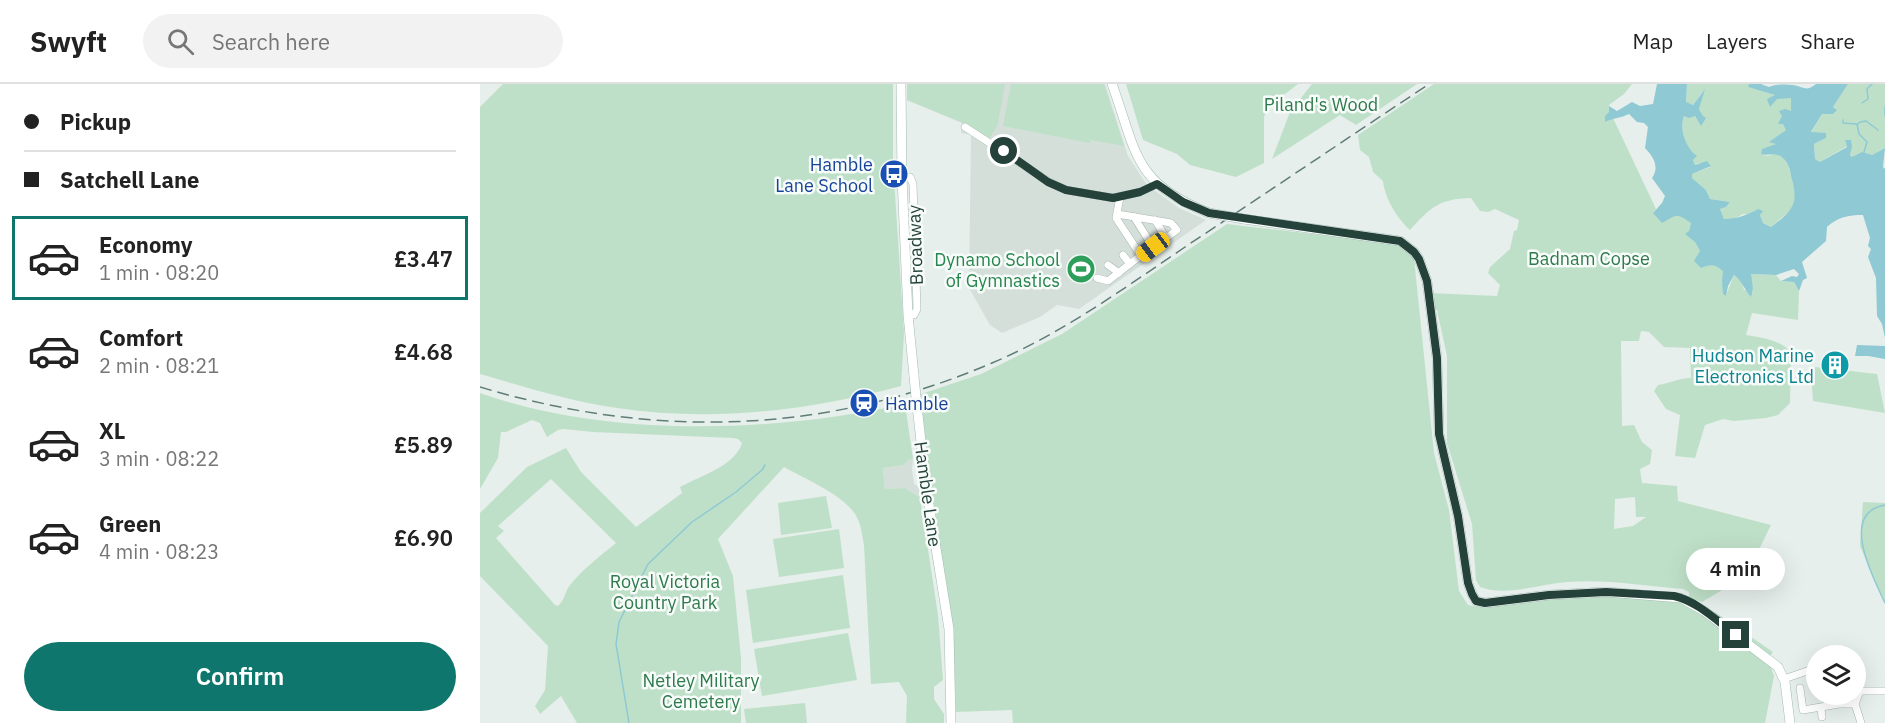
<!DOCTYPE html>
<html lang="en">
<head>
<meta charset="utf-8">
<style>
  body { margin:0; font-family:"IBM Plex Sans",sans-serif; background:#f2f2f2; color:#222; height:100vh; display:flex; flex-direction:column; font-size:22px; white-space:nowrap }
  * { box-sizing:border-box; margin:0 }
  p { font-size:20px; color:#767676 }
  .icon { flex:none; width:33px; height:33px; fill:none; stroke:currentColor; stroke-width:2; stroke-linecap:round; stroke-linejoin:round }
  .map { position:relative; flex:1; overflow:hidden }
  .details { display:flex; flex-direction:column; background:#fff; width:480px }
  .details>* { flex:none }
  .guide { display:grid; align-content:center; height:132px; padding:0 24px; background:#fff }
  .fabs { position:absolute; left:1326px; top:561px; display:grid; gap:12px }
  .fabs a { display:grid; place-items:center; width:60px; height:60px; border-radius:50%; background:#fff; box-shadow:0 6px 24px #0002; font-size:30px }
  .end { position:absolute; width:27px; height:27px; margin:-14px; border:8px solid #24423a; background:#fff; box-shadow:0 0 0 3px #fff }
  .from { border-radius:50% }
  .bubble { position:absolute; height:42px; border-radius:21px; background:#fff; box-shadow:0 6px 24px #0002; font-size:20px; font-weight:600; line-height:42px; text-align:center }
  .car { position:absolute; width:18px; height:36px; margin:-18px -9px; border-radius:8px; box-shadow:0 0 4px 2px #0007; background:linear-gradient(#f5c518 24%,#345 0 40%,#f5c518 0 76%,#345 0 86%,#f5c518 0) }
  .guide b { display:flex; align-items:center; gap:21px; height:57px; font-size:22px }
  .guide b+b { border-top:2px solid #e0e0e0 }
  .guide i { width:15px; height:15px; background:#222 }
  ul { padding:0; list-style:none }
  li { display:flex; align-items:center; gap:18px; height:84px; margin:0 12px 9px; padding:0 12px; border:3px solid transparent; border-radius:0px }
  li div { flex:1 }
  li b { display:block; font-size:22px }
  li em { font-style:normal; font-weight:600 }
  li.on { border-color:#0f766e }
  li>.icon { width:54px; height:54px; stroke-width:1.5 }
  .button { display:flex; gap:12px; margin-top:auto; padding:12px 24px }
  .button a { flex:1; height:69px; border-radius:36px; background:#0f766e; color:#fff; font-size:24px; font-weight:600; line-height:69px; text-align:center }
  header { display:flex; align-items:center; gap:36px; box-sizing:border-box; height:84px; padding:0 30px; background:#fff; border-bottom:2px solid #e0e0e0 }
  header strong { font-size:28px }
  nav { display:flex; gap:33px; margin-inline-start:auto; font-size:21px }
  .search { width:420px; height:54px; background:#f2f2f2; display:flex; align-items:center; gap:15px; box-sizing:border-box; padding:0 21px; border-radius:33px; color:#767676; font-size:22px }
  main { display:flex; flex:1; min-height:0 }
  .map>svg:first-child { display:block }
  .built { fill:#d4dfda }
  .green { fill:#bfe0c8; fill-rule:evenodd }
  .water { fill:#8ec9d4 }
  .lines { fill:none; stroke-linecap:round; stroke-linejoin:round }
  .stream { stroke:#8ec9d4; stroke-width:1.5 }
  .street-casing { stroke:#a8b8b2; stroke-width:8 }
  .secondary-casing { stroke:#a4bbb3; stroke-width:10 }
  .street { stroke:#fff; stroke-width:7 }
  .secondary { stroke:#fff; stroke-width:9 }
  .rail { stroke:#5f7d75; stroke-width:1.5; stroke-dasharray:12 6; stroke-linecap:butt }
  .secondary-bridge-casing { stroke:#a4bbb3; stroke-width:10; stroke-linecap:butt }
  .secondary-bridge { stroke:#fff; stroke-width:9 }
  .route { stroke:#24423a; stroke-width:8 }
  .labels { text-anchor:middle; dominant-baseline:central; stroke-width:5; stroke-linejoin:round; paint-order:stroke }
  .park-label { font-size:18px; fill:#2d7a4b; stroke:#f7fbf9 }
  .transit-label { font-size:18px; fill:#164399; stroke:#f7fbf9; text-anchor:end }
  .street-label { font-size:18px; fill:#24423a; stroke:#f7fbf9 }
  .leisure-label { font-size:18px; fill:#27864d; stroke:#f7fbf9; text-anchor:end }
  .culture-label { font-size:18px; fill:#0d838f; stroke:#f7fbf9; text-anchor:end }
</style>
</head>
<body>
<header>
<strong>Swyft</strong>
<div class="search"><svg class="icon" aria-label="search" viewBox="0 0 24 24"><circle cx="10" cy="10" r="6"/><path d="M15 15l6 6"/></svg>Search here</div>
<nav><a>Map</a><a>Layers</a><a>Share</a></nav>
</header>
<main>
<section class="details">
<div class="guide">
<b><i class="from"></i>Pickup</b>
<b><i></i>Satchell Lane</b>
</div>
<ul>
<li class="on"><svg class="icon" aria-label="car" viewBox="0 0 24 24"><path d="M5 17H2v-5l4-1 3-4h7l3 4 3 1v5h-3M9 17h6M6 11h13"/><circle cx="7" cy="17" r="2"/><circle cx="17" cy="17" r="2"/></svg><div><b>Economy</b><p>1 min · 08:20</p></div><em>£3.47</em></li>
<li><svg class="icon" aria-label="car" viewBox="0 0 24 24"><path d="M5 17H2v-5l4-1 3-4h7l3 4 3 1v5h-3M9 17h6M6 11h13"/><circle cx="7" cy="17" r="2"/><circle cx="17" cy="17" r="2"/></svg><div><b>Comfort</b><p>2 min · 08:21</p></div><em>£4.68</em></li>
<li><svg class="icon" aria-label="car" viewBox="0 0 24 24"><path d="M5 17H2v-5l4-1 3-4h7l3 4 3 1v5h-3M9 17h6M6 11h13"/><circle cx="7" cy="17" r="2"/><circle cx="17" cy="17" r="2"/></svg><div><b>XL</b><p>3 min · 08:22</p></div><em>£5.89</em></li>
<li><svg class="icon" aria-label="car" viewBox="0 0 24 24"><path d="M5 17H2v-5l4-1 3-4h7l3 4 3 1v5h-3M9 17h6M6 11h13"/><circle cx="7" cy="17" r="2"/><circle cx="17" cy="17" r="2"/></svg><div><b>Green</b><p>4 min · 08:23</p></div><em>£6.90</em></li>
</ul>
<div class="button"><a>Confirm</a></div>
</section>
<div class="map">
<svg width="1405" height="639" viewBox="0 0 1405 639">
  <rect width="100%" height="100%" fill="#e6efeb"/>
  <!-- built -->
  <g class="built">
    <path d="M427,0H625L648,72L667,101L699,124L726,136L599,225L577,221L560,233L522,249L510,241L489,204L491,51L481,49L482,39L427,16Z"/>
    <path d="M433,375L432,385L434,400L439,403L440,413L425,404L405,405L403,384L424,381L428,376Z"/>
  </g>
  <!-- green -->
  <g class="green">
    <path d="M23,0H413V78L424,249L421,302C328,327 232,338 137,324C90,317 45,303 0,290V23Z"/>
    <path d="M427,0H525L518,40L510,54L483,39L427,16Z"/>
    <path d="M531,0H624L644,62L611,56L610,59L523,42Z"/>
    <path d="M646,0H818L805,10L791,14L784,33V79L756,93L710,81L697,70L663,56Z"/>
    <path d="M832,0H937L876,41L860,31L792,75L810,28Z"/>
    <path d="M954,0H1152L1144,10L1129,21V28L1126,38L1133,34L1176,125L1173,129L1200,131L1211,139L1209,147L1220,167L1217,174L1237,182L1244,187L1242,196L1246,211L1254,191L1262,198L1264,206L1273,204L1270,190L1296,191L1301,197L1314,198L1319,207L1318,236L1272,229L1266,251C1283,254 1298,255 1311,268L1310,319L1298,331L1286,334L1254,337L1243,335L1225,341L1215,374L1195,372L1200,331L1186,325L1174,307L1178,301C1191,299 1199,294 1211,294L1210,264L1184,263L1169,248L1161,247L1159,257H1141L1142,342L1154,341L1162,358L1172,366L1170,380L1160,385L1162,399L1197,402L1198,417L1291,441L1266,492L1222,518L1209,514V508L1203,505C1165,502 1126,495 1087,498C1058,500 1028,513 1000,503L996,496L992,440L967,359V272L957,226L949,224V209L1017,212L1020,201L1008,189L1010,183L1030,165L1034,147L1037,146L1039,136L1015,125L1008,128L1000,127L991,114C959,115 951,123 930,146C917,134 905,115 903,97L893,88L889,73L880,66L878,51ZM1155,413L1156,433H1166L1153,442L1134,445L1135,415Z"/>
    <path d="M1207,0H1269L1268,3L1297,11V15L1311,13V28L1302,31L1306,46L1299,52L1298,59L1281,69L1287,72L1296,70L1303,74L1308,81L1317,113L1311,126L1291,143L1283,139L1280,131L1263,130L1254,135H1244L1240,125L1246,123L1250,118L1230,115L1226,106L1212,94V90L1230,83L1219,79L1215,81L1213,76L1214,70C1204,62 1200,43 1204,32H1215L1221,41L1223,32L1219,25L1223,7L1213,21L1206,19Z"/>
    <path d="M1368,0H1405V64L1392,71L1372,73L1370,71L1372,63L1365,57L1367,62L1340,78L1335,75L1334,60L1346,54V49H1331L1342,30H1352L1356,25L1353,23Z"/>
    <path d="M747,140L919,160L929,167L934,174L954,369L969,426L979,507L988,521L999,523L1067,513L1128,510L1198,516L1224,527L1235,528L1293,568L1288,575L1294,592L1285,639H533L532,626L476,628C475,564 465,501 455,437C449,395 445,352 441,310L501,290L582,250Z"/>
    <path d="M1335,283L1397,290L1405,329L1333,317L1331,290Z"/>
    <path d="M0,309C128,354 294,349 425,320L433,375L428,376L424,381L403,384L405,405L425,404L440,413L458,531L463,596L454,603V615L464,630V639H426L427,612L419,598L391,600L384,461C382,450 381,439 375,430C362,410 325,395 304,383L238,455L253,492L261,574V639H97L81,612L60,630L55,622L65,606L68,562L0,492V429L47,383L86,364L101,388L156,443L202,409L200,403C220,392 255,382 262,359L258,355L252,354L113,348L84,345L78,346L67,353L60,339L52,336L26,348H21L18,374L0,405ZM71,395L136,459C120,472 103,485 90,501C85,507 85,516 78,522L75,521L16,454L24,447L18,442Z"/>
    <path d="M346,412L352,444L301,451L298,419Z"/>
    <path d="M1383,418L1405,419V519L1380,462Z"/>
    <path d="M359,445L364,484L299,493L293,455Z"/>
    <path d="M363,491L370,544L273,559L266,506Z"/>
    <path d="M368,549L377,596L282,612L274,565Z"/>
    <path d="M325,619L327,639H266L264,625Z"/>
  </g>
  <!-- water -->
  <g class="water">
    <path d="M1177,0H1207L1206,18L1213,21L1225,5L1219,25L1223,32L1226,34L1221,42L1215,32L1209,34L1204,32C1199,46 1206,64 1217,72L1213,76L1215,81L1227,77L1231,82L1212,90V94L1226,106L1230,115L1250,118L1246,123L1240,125L1244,135C1256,135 1268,131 1278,125L1283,127L1280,131L1283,139L1291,143C1314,126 1319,119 1311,92C1310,84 1307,76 1300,72C1294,69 1288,72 1281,70L1282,65L1296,60L1289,58L1306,46L1303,40H1298L1302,32L1299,27L1305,25L1311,27V14L1297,15L1290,23L1287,15L1295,11L1268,3L1269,0H1281L1289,3C1297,0 1305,0 1313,1C1324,3 1326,8 1336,0H1368L1353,23L1357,26L1353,30H1342L1331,48L1346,49V54L1334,60L1335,75L1340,78L1367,63L1365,56H1371L1372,63L1370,71L1372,73L1382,68L1392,71L1405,64L1403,83L1405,85V254L1402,240L1397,232L1396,194L1388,173L1391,165L1388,162L1390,154L1383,131C1368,131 1358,133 1347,143L1346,157L1322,178L1327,194L1323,196L1319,207L1314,198L1301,197L1312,192L1317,193L1319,190L1314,185L1296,191L1271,190L1273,204L1271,213C1264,205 1262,197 1254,191L1248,202L1246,212L1243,210L1242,196L1243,187C1235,180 1230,180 1221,184L1214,177L1220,167L1215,158L1205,150L1209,147L1211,139C1195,128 1197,131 1182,139L1173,129L1182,119L1185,112L1172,94C1180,83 1173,72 1165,64L1168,43L1164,39L1157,38L1149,30C1141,34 1133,34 1125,38V32L1129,28V22L1137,27L1152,18L1160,22L1173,20Z"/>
    <path d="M1377,261L1405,262V275L1388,272H1375Z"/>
  </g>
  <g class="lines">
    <!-- stream -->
    <g class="stream">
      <path d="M1382,19L1388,15L1387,5L1392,0"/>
      <path d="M1405,23V31"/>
      <path d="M1363,36V39L1377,40L1379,50L1387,58L1384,68"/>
      <path d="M1377,41L1380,38L1386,37L1398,46"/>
      <path d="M1405,421C1358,429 1394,495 1405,519"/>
      <path d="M149,639L136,560L139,538L168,480L212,438L256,408L282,386L285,381"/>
    </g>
    <!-- street casing -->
    <g class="street-casing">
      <g id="street">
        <path d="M485,43L568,97L586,106L633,114L660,108L677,100"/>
        <path d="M422,93H430L433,100L437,225L434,231H428"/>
        <path d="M637,130L691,139L697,146L661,172L636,134L640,113"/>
        <path d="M654,133L673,163"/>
        <path d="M675,136L686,154"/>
        <path d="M643,171L650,180"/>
        <path d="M628,181L639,189"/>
        <path d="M617,194L628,197L660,172"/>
        <path d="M1376,589L1380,607L1375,620L1381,639"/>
        <path d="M1304,595L1333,585"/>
        <path d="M1320,604L1323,626L1359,620H1375"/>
        <path d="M1380,607H1405"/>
        <path d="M1341,624L1342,633"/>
      </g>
    </g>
    <!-- secondary casing -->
    <g class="secondary-casing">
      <g id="secondary">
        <path d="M421,0L422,93L428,231L434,292"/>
        <path d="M632,0C657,69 653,99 729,129"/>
        <path d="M764,135L920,157L934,168L939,175L947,197L957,274L959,350L978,432L988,499L992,510L996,517L1005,519L1069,511L1126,508L1201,514L1224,527L1298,583L1305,598L1310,639"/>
        <path d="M436,313L446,402L469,545L471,639"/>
      </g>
    </g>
    <!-- street -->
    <use href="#street" class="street"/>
    <!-- secondary -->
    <use href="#secondary" class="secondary"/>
    <!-- rail -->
    <path class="rail" d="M0,303C173,355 345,351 512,279C581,250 643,205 705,163C786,109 868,54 949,0"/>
    <!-- secondary-bridge casing -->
    <g class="secondary-bridge-casing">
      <g id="secondary-bridge">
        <path d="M729,129L764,135"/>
        <path d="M434,292L436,313"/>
      </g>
    </g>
    <!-- secondary-bridge -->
    <use href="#secondary-bridge" class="secondary-bridge"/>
  </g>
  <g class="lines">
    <!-- route -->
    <path class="route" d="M524,67L568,98L586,106L633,114L660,108L677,100L703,118L729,129L920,157L934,168L939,175L947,197L957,274L959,350L978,432L988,499L992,510L996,517L1005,519L1069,511L1126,508L1194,512C1217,517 1237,537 1256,551"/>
  </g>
  <!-- icons -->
  <defs>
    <g id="bus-disc" transform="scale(1.5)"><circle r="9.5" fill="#1a4fb4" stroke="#f7fbf9"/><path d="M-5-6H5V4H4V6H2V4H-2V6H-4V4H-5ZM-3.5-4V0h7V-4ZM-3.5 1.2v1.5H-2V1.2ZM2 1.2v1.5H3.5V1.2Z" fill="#fff"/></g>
    <g id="stadium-disc" transform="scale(1.5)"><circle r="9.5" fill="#2e9e5b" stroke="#f7fbf9"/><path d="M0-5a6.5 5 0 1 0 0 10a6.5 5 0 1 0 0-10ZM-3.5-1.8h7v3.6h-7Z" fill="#fff"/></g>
    <g id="building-disc" transform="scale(1.5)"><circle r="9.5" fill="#0f9aa8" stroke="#f7fbf9"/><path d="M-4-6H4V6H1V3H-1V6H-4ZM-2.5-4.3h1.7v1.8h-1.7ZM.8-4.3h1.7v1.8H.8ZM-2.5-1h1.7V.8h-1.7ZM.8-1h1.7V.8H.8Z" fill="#fff"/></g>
    <g id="station-disc" transform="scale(1.5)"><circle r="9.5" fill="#1a4fb4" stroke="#f7fbf9"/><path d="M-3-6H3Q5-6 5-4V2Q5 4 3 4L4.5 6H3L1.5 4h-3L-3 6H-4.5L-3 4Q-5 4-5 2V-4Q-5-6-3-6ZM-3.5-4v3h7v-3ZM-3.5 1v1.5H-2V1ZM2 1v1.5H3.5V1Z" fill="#fff"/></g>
  </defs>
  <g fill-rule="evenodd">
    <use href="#bus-disc" x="414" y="90"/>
    <use href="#stadium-disc" x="601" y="185"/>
    <use href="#building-disc" x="1355" y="281"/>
    <use href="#station-disc" x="384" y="319"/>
  </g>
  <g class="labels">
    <!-- park labels -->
    <g class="park-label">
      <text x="841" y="20">Piland's Wood</text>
      <text x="1109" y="174">Badnam Copse</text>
      <text x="185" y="497">Royal Victoria<tspan x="185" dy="21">Country Park</tspan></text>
      <text x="221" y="596">Netley Military<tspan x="221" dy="21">Cemetery</tspan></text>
    </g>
    <!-- transit labels -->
    <g class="transit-label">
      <text x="393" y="80">Hamble<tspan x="393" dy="21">Lane School</tspan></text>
      <text x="405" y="319" text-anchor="start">Hamble</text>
    </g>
    <!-- street labels -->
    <g class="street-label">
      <text transform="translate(435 161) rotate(-92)">Broadway</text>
      <text transform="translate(448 410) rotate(82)">Hamble Lane</text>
    </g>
    <!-- leisure labels -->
    <g class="leisure-label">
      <text x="580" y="175">Dynamo School<tspan x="580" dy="21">of Gymnastics</tspan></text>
    </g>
    <!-- culture labels -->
    <g class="culture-label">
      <text x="1334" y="271">Hudson Marine<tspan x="1334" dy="21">Electronics Ltd</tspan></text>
    </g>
  </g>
</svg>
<div class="fabs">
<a><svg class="icon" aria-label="layers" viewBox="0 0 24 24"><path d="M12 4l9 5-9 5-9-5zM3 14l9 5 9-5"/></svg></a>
</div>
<i class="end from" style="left:524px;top:67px"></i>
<i class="end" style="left:1256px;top:551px"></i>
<div class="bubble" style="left:1206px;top:464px;width:99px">4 min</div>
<i class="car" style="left:673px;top:163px;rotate:233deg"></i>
</div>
</main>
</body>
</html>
